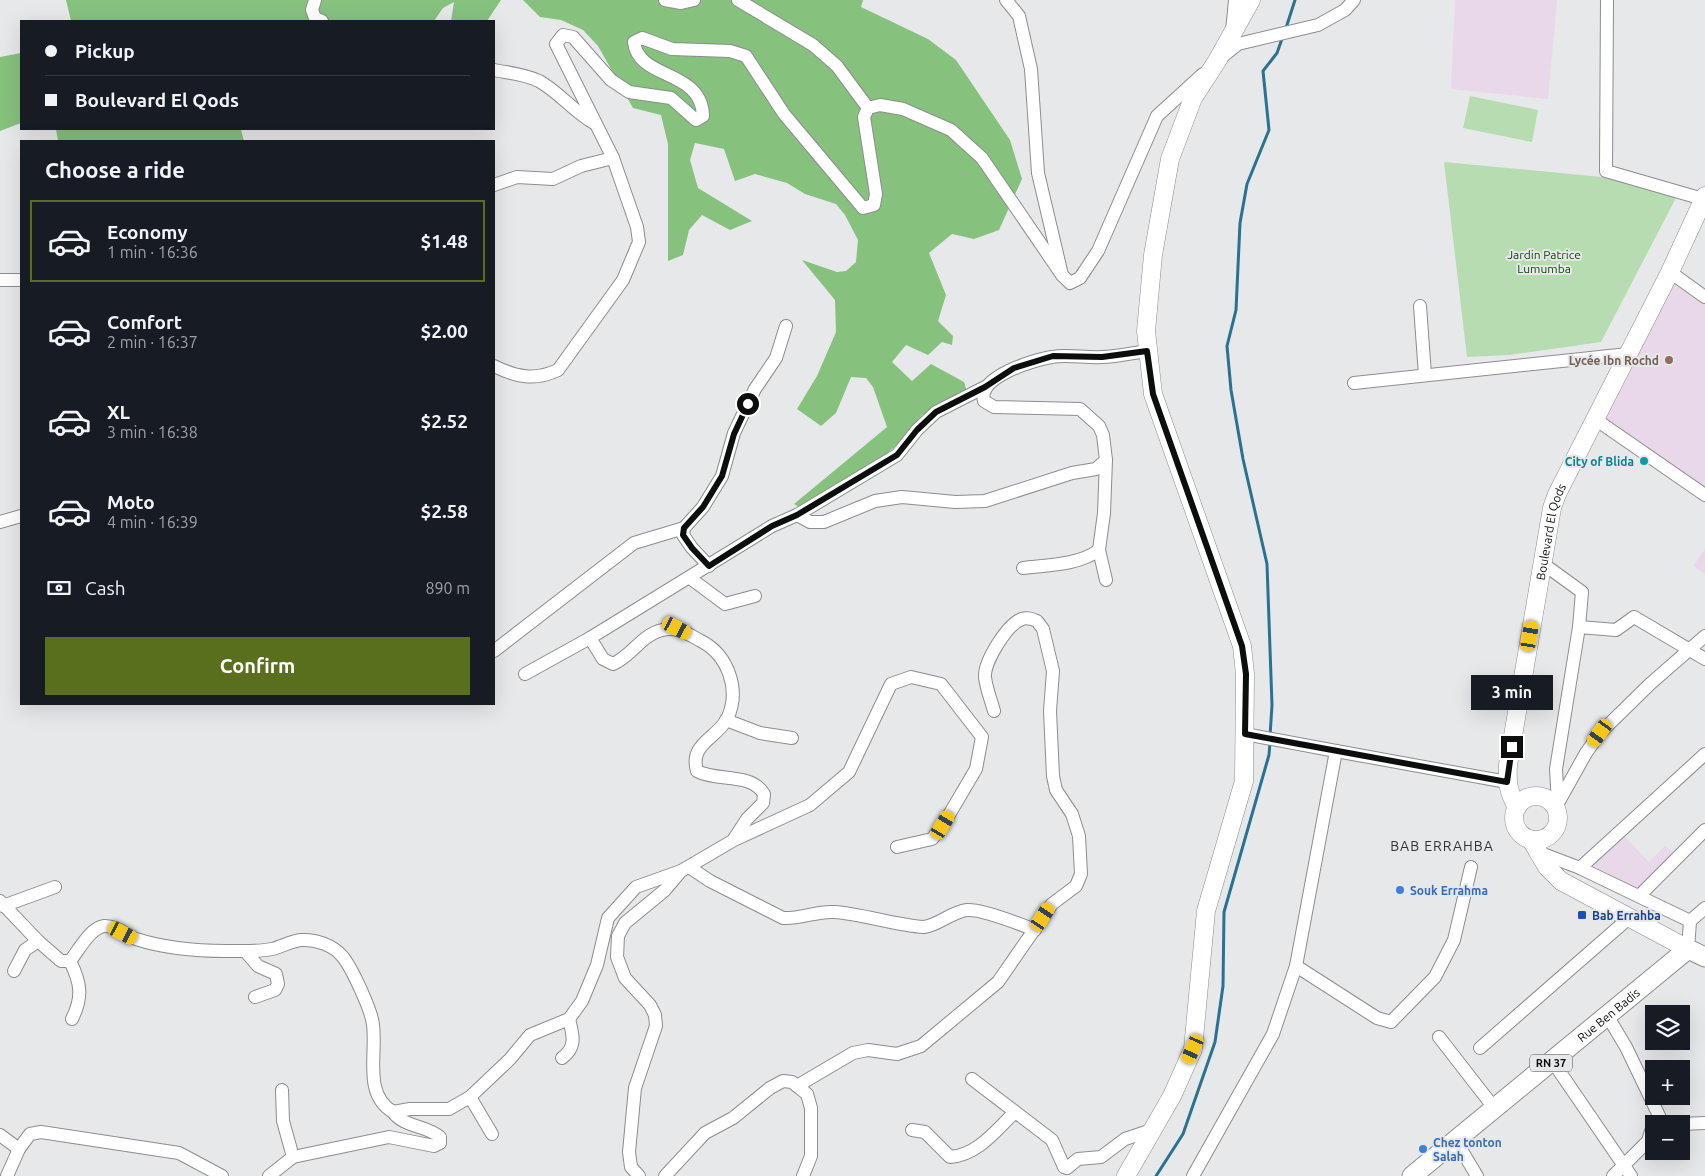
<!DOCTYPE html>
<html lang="en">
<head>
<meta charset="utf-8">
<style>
  body { margin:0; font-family:Ubuntu,sans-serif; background:#20242c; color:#f1f3f6; height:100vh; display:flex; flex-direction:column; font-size:19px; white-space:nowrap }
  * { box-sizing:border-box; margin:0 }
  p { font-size:16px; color:#9ea1a6 }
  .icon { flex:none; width:28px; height:28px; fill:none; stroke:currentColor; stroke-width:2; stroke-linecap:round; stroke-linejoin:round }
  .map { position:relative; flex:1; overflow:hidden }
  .drawer { position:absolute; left:20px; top:140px; width:475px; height:565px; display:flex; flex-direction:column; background:#171b24; border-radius:0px; box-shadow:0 5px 20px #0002 }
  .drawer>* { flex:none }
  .hud { position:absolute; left:20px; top:20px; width:475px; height:110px; border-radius:0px; box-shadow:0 5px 20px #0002; display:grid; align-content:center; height:110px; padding:0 25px; background:#171b24 }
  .buttons { position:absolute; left:1645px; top:1005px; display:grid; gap:10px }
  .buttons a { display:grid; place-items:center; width:45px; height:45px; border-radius:0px; background:#171b24; box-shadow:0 5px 20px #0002; font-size:25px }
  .end { position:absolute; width:22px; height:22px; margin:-11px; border:6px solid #0c0d0d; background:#fff; box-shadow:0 0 0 2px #fff }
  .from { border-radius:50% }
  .bubble { position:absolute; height:35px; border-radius:0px; background:#171b24; box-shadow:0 5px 20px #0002; font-size:16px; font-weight:600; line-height:35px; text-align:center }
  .car { position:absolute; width:15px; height:30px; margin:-15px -8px; border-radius:6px; box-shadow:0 0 4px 1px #0007; background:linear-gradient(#f5c518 24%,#345 0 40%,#f5c518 0 76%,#345 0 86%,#f5c518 0) }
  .hud b { display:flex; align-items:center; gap:18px; height:48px; font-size:19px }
  .hud b+b { border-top:1px solid #363941 }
  .hud i { width:12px; height:12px; background:#f1f3f6 }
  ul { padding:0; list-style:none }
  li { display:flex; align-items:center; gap:15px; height:82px; margin:0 10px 8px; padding:0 15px; border:2px solid transparent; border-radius:0px }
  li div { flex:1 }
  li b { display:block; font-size:19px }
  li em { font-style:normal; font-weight:600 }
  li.current { border-color:#5a6f1d }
  li>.icon { width:45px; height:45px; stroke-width:1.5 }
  h2 { padding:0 25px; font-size:22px; line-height:60px }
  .pay { display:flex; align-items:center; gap:12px; height:55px; padding:0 25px; font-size:19px }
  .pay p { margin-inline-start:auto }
  .action { display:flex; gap:10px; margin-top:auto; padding:10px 25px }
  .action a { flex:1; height:58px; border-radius:0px; background:#5a6f1d; color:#fff; font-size:20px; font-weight:600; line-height:58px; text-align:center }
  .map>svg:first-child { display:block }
  .education { fill:#e9d8e9 }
  .green { fill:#b7dcb1 }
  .forest { fill:#87c17e }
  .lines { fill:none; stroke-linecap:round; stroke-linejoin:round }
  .stream { stroke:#297291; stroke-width:3 }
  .street-casing { stroke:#8c8d8f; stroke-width:14 }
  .secondary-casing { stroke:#8c8d8f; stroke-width:19 }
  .primary-casing { stroke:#8c8d8f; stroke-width:21 }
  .street { stroke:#fff; stroke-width:12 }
  .secondary { stroke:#fff; stroke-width:18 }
  .primary { stroke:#fff; stroke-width:19 }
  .route { stroke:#0c0d0d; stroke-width:6 }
  .education-dot { fill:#8d6e63; stroke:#e7e8ea; stroke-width:2 }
  .culture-dot { fill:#0f9aa8; stroke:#e7e8ea; stroke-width:2 }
  .shop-dot { fill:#3f7fe0; stroke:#e7e8ea; stroke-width:2 }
  .transit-dot { fill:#1a4fb4; stroke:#e7e8ea; stroke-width:2 }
  .labels { text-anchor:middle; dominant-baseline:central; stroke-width:4; stroke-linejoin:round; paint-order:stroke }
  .shield { fill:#e7e8ea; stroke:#4e4f4f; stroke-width:1 }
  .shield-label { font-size:11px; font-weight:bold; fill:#0c0d0d }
  .park-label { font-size:12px; fill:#0c4802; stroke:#e7e8ea }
  .education-label { font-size:12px; font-weight:bold; fill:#785e54; stroke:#e7e8ea; text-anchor:end }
  .culture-label { font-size:12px; font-weight:bold; fill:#0d838f; stroke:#e7e8ea; text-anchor:end }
  .street-label { font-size:12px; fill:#0c0d0d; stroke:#e7e8ea }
  .shop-label { font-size:12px; font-weight:bold; fill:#366cbe; stroke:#e7e8ea; text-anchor:start }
  .transit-label { font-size:12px; font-weight:bold; fill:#164399; stroke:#e7e8ea; text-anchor:start }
  .neighbourhood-label { font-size:14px; letter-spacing:1px; fill:#313233; stroke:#e7e8ea }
</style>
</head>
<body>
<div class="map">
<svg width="1705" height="1176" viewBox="0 0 1705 1176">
  <rect width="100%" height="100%" fill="#e7e8ea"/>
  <!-- education -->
  <g class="education">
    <path d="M1455,0H1557L1548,99L1451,89Z"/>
    <path d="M1675,280L1705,302V488L1602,418Z"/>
    <path d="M1705,549V574L1693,566Z"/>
    <path d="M1623,835L1649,862L1665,846L1676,854L1639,890L1591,864Z"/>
  </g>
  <!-- green -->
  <g class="green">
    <path d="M1470,96L1538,110L1532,142L1463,128Z"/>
    <path d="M1444,162L1602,177L1677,196L1601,342L1509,355L1467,357Z"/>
  </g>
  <!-- forest -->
  <g class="forest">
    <path d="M66,0H501L487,21H451L454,2L443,8L434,21H71Z"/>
    <path d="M523,0H863L861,7L928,39L956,60L1010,140L1022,179L999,230L974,239L952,234L929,253L946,295L938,321L953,336L952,345L942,342L928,355L906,345L892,362L912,381L931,364L964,382L967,392L922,415L901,441L873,466L799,507L794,504L887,427L873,387L866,378L851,377L836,413L821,426L797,409L817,376L836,332L835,300L802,260L837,272L846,271L856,262L858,240L845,215L836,204L805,194L787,183L755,174L735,181L724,149L695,143L690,160L698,188L752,221L730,230L702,215L689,230L683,255L668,261V144L661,115L633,108L598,46L583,30L561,20L540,17Z"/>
    <path d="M21,53V123L0,131V57Z"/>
    <path d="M56,129H242L241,130L244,141H58Z"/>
  </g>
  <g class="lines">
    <!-- stream -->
    <g class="stream">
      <path d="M1286,28L1295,0"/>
      <path d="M1270,736L1272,705L1267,564L1243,459L1231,390L1227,346L1236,310L1240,223L1247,184L1269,130L1263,71L1277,53L1283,36"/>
      <path d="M1156,1176L1183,1134L1215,1042L1223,986L1224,912L1269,755L1270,742"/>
    </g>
    <!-- street casing -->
    <g class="street-casing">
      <g id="street">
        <path d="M315,0L312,10L315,18L322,21"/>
        <path d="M665,0L681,3L694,0"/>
        <path d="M738,0L813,45L837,66L868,108"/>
        <path d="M1006,0L1019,16L1031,69L1038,173L1062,275L1070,283L1080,278L1098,251L1157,116L1203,74"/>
        <path d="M1607,0L1606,171L1703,199"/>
        <path d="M1232,32L1235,0"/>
        <path d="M1223,56L1238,44L1318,25L1345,10L1354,0"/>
        <path d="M494,70C509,73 524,74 539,81C559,92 574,112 594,123"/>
        <path d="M494,185L517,177L553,179L581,166L613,158"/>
        <path d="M1670,272L1705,297"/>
        <path d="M0,280H21"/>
        <path d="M1420,306L1425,375"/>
        <path d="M494,366C516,377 535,381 558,370L623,280L639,242L637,227L613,158L556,44L563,35L573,37L611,80L629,92L671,98L696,120L703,116C702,69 638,80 634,42L642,38L672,49L730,51L746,56L784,114L863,208L874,205L876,194L864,117L868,108L880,105L903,109L951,130L982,158L1062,275"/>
        <path d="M1354,383L1628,354"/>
        <path d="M1595,419L1705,495"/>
        <path d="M1106,460L1104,513L1099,550L1106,580"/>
        <path d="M797,515L810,522H824L875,501L902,497L955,502L985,501L1072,473L1096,469L1106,460L1103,435L1099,426L1080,409L994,407L984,401C977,377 1033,360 1052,357C1067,354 1085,358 1102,357C1117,357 1132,353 1147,351"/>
        <path d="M0,522L21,516"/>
        <path d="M1542,563L1582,592L1579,627"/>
        <path d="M709,566L692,548L683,535L684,528L703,507L722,476L734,433L755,389L776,358L786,326"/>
        <path d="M1023,568C1048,565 1079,565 1099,550"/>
        <path d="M690,578L725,604L755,596"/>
        <path d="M590,638L603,659L613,664C632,656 641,635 662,630C677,626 688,634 701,641C728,655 741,690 727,719C716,739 689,744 697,771C717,782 751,772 764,794L763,803L747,819L734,839"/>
        <path d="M494,651L634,543L684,528"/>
        <path d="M525,674L590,638L772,526L797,515L897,455L917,430L936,412L985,387"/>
        <path d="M726,720L760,733L792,738"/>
        <path d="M1245,734L1336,751"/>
        <path d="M1558,803L1556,769L1579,627L1616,630L1634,617L1705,659"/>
        <path d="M1558,803L1586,753L1600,733L1650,684L1705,636"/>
        <path d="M1538,852L1580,868L1690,921L1688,949"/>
        <path d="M689,867L710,881L783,918C801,919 816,911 834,912C864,914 893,925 924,927C939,925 951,912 967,910C981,909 1020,924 1035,930"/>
        <path d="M1580,868L1705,754"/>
        <path d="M1640,895L1705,830"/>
        <path d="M0,901L38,941L61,961H70C79,950 90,928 104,926C115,925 126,935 136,939C164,948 197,951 226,951C241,951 257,952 272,949C281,947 291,941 301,940C315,939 333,945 342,956C351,966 372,1011 373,1025C377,1055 363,1094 393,1112L410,1109H449L470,1097L510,1059L530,1035L569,1019L582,1001L597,965L608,918L636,887L681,871"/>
        <path d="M3,906L55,887"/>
        <path d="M1690,921L1705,908"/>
        <path d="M245,951L258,966L276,974L278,984L275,990L255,997"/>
        <path d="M70,961C81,983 83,997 72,1019"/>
        <path d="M1296,966L1377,1018L1391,1022L1435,977L1454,940L1471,867"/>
        <path d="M14,971L25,950L38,941"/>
        <path d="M1608,1017L1626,1047L1663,1124"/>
        <path d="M1439,1037L1495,1109"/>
        <path d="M1480,1048L1629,918"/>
        <path d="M562,1058C577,1047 573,1035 569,1019"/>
        <path d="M1553,1062L1631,1176"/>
        <path d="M972,1079L1052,1140L1064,1167L1067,1168L1078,1159L1101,1157L1125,1139L1152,1130"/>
        <path d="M797,1086L853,1053L868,1050L897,1054L921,1046L998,982L1052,904L1076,886L1081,874L1079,836L1072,814L1056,790L1053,776L1050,711L1053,671L1043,629L1037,621C1032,619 1027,617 1022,619C1007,624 984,662 985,677C986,688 991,700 994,711"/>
        <path d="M282,1090L283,1121L293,1157"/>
        <path d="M470,1097L492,1134"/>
        <path d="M1681,1124L1705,1123"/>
        <path d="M912,1130L925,1132L950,1157C978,1155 996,1130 1015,1112"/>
        <path d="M0,1135L19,1149L30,1134L41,1132L179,1153L222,1176"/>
        <path d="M1456,1141L1477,1176"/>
        <path d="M7,1176L19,1149"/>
        <path d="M269,1176L293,1157L389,1137L434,1146L440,1143V1137C426,1125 403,1127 393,1112"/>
        <path d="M639,1176L631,1167L629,1152L635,1088L656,1026L655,1015L650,1005L625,978L617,957L618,936L625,923L665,890L681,871L734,840L810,805L849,772L891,684L911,677L941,684L982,737L976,769L943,825L932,839L897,847"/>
        <path d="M665,1176L705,1133L733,1118L770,1088L783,1081L792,1082L807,1094L811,1108V1156L803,1176"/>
        <path d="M1193,1176L1273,1034L1296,966L1336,751L1507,782"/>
        <path d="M1613,1176L1648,1141L1651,1131L1654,1130"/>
      </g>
    </g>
    <!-- secondary casing -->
    <g class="secondary-casing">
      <g id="secondary">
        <circle cx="1536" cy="818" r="22"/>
        <path id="s1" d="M1517,807C1508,792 1507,782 1508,765L1552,508L1557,494L1670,272L1705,196"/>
        <path d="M1531,840L1547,867L1561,881L1688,949"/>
        <path d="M1126,1176L1172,1096L1193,1049L1206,911L1244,781L1245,674L1242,646L1153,394L1146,331L1153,255L1170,159L1193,98L1217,61L1251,0"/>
      </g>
    </g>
    <!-- primary casing -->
    <g class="primary-casing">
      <g id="primary">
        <path d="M1688,949L1705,957"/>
        <path id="s2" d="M1412,1176L1688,949"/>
      </g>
    </g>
    <!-- street -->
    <use href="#street" class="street"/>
    <!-- secondary -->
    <use href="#secondary" class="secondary"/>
    <!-- primary -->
    <use href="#primary" class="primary"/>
  </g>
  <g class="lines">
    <!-- route -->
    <path class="route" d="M748,404L734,434L722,476L703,507L684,528L683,535L692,548L709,566L772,526L797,515L897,455L917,430L936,412L985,387L1014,368L1053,356L1102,357L1147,351L1153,394L1242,646L1246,674L1245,734L1507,782L1512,747"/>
  </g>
  <!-- markers -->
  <circle class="education-dot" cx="1669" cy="360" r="5"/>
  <circle class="culture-dot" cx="1644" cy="461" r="5"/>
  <g class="shop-dot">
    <circle cx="1400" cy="890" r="5"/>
    <circle cx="1423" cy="1149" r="5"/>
  </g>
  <rect class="transit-dot" x="1577" y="910" width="10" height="10" rx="2.5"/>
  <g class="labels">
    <!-- shield labels -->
    <rect class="shield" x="1530" y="1054.5" width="42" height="17" rx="4"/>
    <g class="shield-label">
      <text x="1551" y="1063">RN 37</text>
    </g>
    <!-- park labels -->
    <g class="park-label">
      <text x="1544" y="254">Jardin Patrice<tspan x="1544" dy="14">Lumumba</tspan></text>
    </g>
    <!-- education labels -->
    <g class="education-label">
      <text x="1659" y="360">Lycée Ibn Rochd</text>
    </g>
    <!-- culture labels -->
    <g class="culture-label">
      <text x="1634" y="461">City of Blida</text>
    </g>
    <!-- street labels -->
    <g class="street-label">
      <text stroke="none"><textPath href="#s1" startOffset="281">Boulevard El Qods</textPath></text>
      <text stroke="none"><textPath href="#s2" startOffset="254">Rue Ben Badis</textPath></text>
    </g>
    <!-- shop labels -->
    <g class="shop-label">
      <text x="1410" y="890">Souk Errahma</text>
      <text x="1433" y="1142">Chez tonton<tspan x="1433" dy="14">Salah</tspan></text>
    </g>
    <!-- transit labels -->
    <g class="transit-label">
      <text x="1592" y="915">Bab Errahba</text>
    </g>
    <!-- neighbourhood labels -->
    <g class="neighbourhood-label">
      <text x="1442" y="846">BAB ERRAHBA</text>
    </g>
  </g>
</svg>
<div class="buttons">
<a><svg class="icon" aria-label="layers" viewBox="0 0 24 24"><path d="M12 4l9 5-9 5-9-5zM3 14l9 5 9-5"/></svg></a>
<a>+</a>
<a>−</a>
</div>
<i class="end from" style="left:748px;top:404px"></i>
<i class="end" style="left:1512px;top:747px"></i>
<div class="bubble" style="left:1471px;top:675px;width:82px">3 min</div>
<i class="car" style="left:677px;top:628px;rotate:117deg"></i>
<i class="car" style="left:1530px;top:636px;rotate:10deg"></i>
<i class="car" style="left:1600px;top:733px;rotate:216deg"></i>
<i class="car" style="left:943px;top:825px;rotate:31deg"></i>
<i class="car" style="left:1043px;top:917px;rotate:33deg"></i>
<i class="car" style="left:123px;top:933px;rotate:117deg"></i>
<i class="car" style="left:1193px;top:1049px;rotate:204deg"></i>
<div class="hud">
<b><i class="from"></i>Pickup</b>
<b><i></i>Boulevard El Qods</b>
</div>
<section class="drawer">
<h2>Choose a ride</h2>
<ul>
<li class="current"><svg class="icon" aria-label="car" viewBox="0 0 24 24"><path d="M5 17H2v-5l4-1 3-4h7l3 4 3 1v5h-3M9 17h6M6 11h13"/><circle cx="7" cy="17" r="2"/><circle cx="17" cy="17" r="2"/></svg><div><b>Economy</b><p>1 min · 16:36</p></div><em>$1.48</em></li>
<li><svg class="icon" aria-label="car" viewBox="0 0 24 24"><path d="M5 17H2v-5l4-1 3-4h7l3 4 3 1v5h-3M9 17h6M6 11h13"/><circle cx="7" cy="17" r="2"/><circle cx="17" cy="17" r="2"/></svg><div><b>Comfort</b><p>2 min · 16:37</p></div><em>$2.00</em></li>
<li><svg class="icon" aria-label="car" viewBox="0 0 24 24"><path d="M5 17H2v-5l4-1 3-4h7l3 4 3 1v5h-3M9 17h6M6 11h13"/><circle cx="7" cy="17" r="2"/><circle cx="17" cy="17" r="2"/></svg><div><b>XL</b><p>3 min · 16:38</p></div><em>$2.52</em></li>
<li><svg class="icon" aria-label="car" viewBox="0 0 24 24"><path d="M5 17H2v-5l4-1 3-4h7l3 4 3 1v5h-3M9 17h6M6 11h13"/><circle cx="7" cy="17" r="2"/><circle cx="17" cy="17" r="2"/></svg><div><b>Moto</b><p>4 min · 16:39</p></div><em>$2.58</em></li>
</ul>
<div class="pay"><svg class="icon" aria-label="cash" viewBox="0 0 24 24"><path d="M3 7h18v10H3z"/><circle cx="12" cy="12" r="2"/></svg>Cash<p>890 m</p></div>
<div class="action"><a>Confirm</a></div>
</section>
</div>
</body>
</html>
